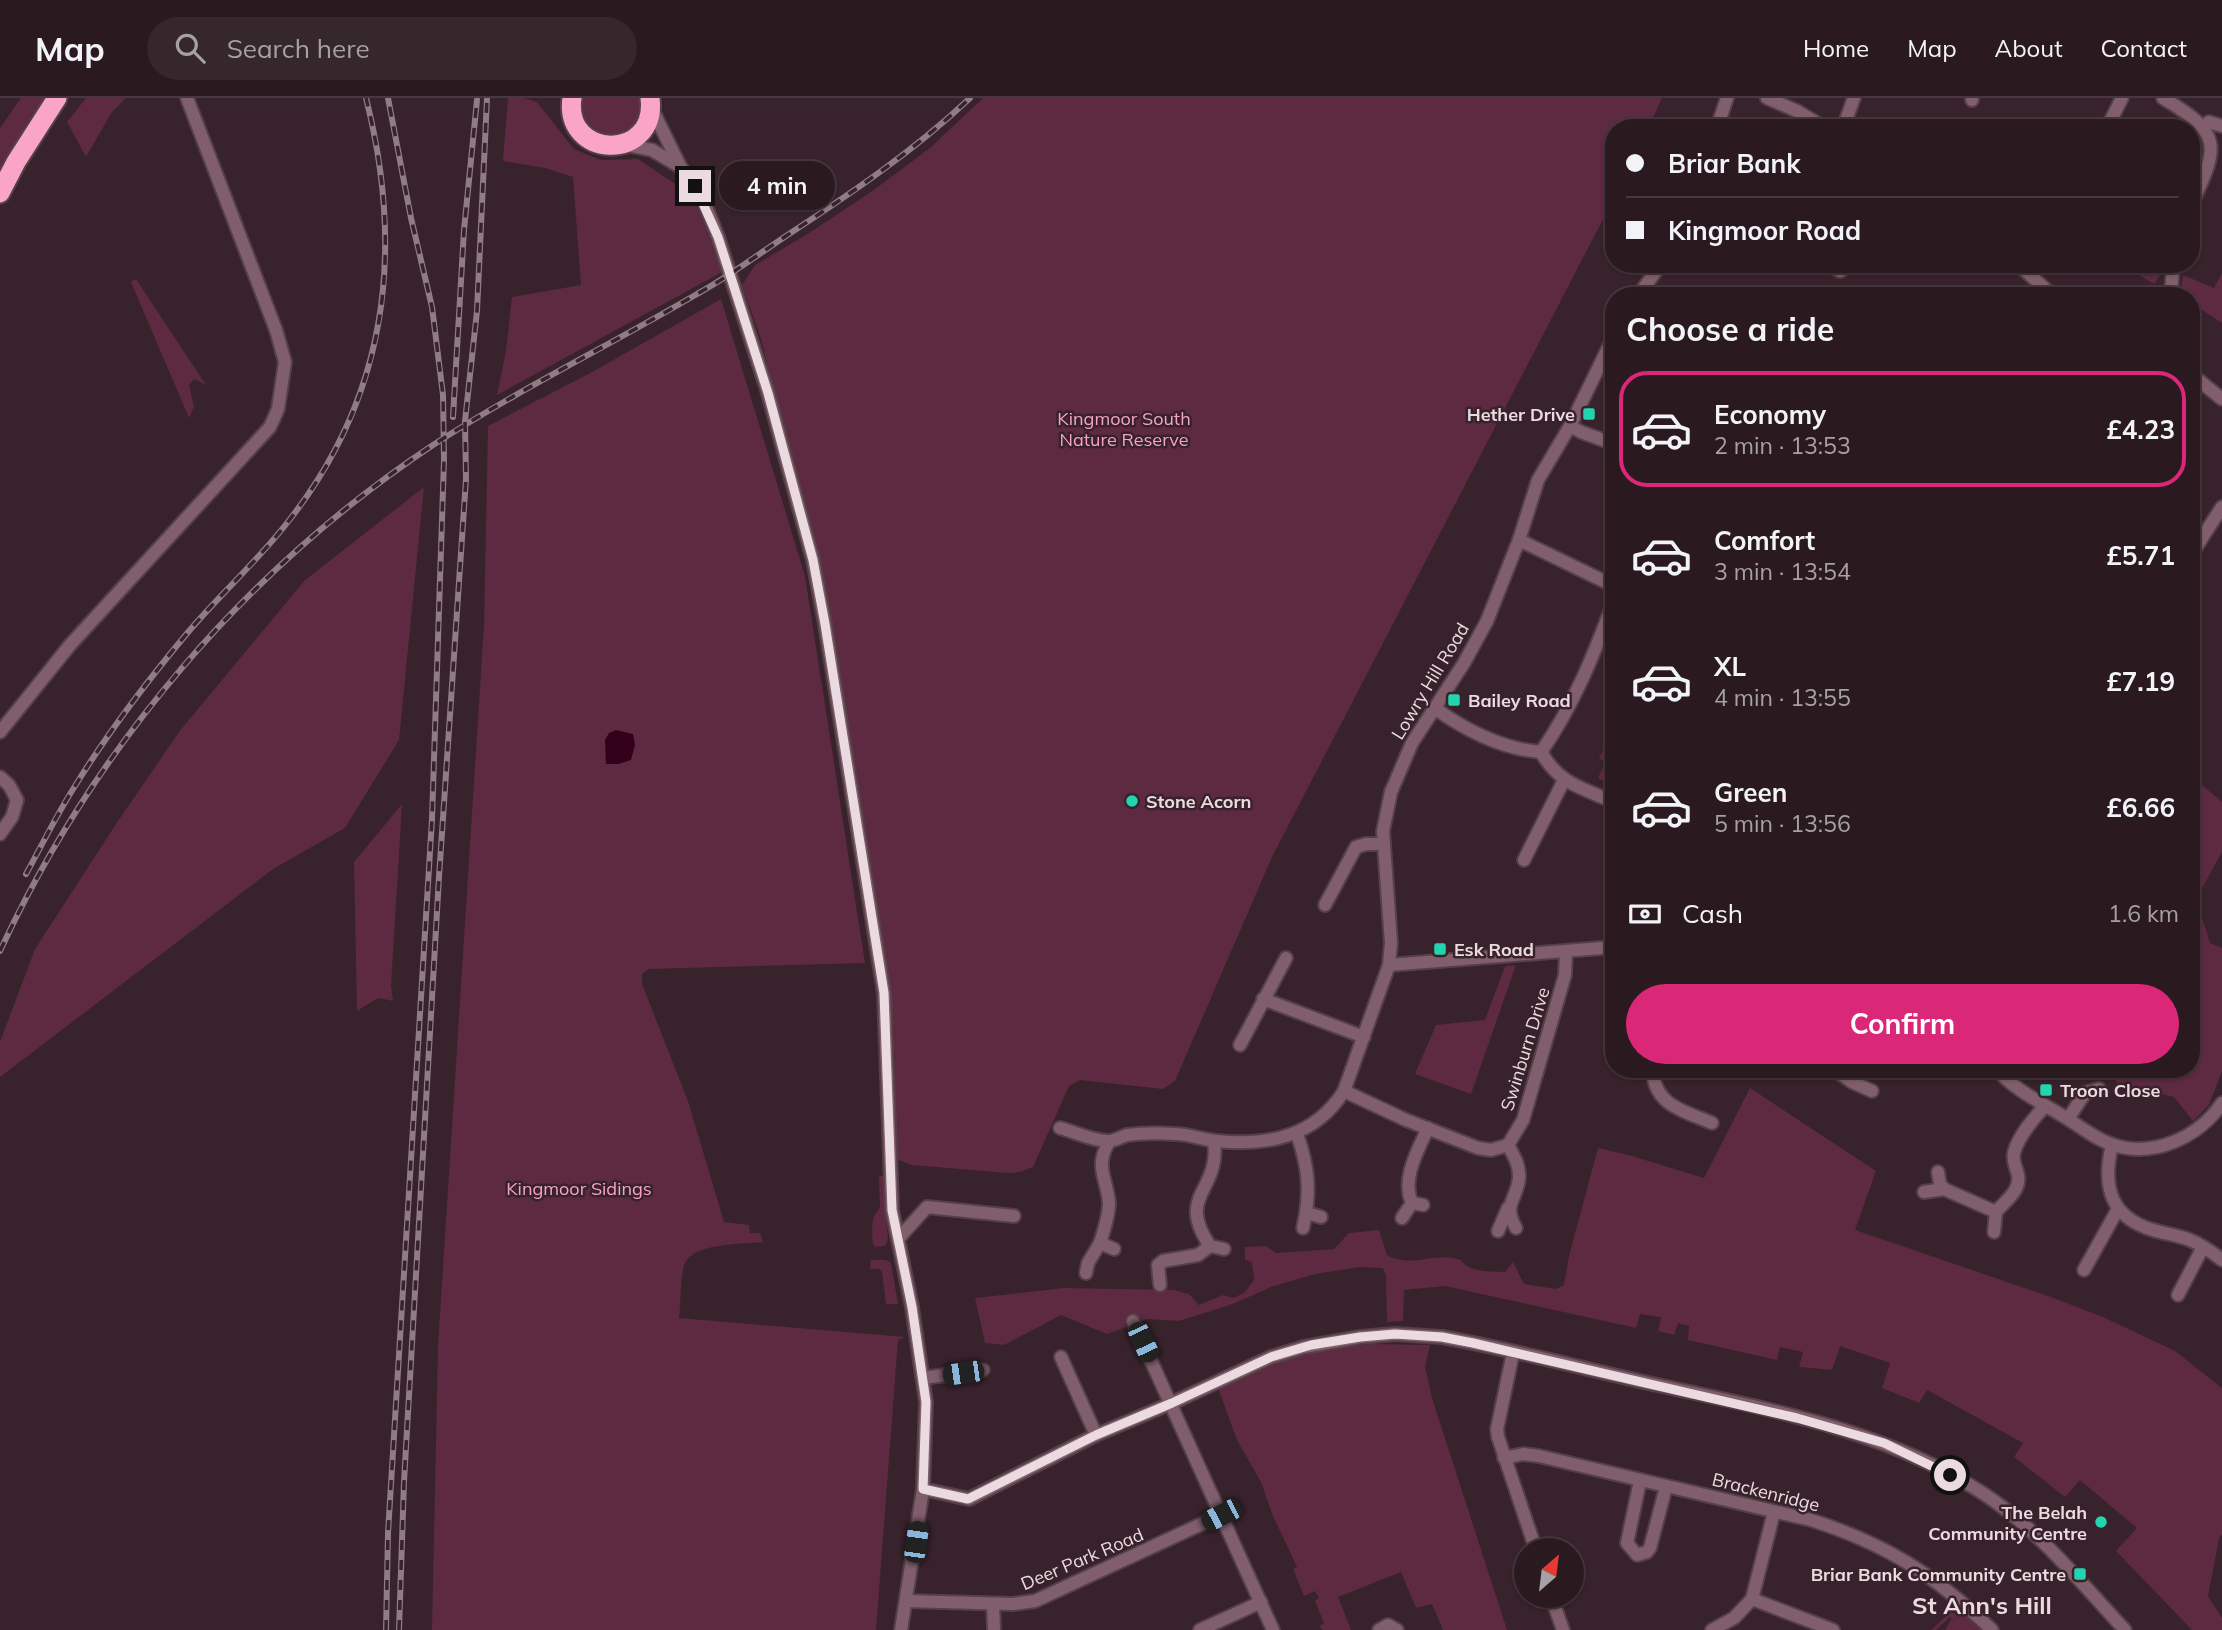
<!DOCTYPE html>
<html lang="en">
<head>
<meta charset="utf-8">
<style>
  body { margin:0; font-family:Mulish,sans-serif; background:#36272d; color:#f1f3f6; height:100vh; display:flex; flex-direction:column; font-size:26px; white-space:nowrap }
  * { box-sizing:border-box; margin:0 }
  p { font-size:23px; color:#a5a1a5 }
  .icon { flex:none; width:38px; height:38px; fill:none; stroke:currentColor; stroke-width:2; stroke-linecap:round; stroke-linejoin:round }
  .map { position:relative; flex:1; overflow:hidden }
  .side { position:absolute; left:1605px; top:189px; width:595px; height:791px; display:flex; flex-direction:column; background:#2a1a20; border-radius:28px; box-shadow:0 2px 5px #0004,0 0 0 2px #46383e }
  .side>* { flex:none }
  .banner { position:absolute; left:1605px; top:21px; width:595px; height:154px; border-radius:28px; box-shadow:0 2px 5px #0004,0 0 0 2px #46383e; display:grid; align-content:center; height:154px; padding:0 21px; background:#2a1a20 }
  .needle { width:46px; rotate:28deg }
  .fabs { position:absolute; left:1514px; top:1440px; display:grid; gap:14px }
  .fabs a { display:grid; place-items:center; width:70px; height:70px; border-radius:50%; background:#2a1a20; box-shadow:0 2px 5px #0004,0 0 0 2px #46383e; font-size:35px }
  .end { position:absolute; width:32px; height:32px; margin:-16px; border:9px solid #ebdbe1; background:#111; box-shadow:0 0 0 4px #111 }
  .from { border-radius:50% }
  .bubble { position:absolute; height:49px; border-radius:24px; background:#2a1a20; box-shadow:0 2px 5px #0004,0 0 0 2px #46383e; font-size:23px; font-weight:700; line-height:49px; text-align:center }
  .car { position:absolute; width:21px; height:42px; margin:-21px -10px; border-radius:9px; box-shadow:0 0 5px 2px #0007; background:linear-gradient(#222 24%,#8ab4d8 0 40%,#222 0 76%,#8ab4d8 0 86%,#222 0) }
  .banner b { display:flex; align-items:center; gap:24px; height:66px; font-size:26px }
  .banner b+b { border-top:2px solid #46383e }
  .banner i { width:18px; height:18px; background:#f1f3f6 }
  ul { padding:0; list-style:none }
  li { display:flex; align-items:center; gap:21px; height:116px; margin:0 14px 10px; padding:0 7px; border:4px solid transparent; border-radius:28px }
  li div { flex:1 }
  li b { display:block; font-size:26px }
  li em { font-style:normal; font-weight:700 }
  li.current { border-color:#db2777 }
  li>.icon { width:63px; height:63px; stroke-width:1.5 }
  h2 { padding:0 21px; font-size:32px; line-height:84px }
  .pay { display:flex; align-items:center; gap:18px; height:77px; padding:0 21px; font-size:26px }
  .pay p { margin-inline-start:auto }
  .cta { display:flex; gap:14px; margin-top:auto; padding:14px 21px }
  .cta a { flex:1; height:80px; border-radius:42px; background:#db2777; color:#fff; font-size:28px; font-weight:700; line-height:80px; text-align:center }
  header { display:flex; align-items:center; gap:42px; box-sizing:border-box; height:98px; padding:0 35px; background:#2a1a20; border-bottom:2px solid #46383e }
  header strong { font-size:33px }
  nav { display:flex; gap:38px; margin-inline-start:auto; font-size:24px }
  .search { width:490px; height:63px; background:#36272d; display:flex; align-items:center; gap:18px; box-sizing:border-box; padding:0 24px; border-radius:38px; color:#a5a1a5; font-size:26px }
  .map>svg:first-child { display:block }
  .green { fill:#5d2a41 }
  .water { fill:#32001a }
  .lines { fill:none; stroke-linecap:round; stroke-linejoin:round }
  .minor-casing { stroke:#554048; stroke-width:16 }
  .highway-casing { stroke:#554048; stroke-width:23 }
  .minor { stroke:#815e6c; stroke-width:12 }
  .highway { stroke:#faa4c8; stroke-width:19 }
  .rail-casing { stroke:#8f7c84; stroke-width:6 }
  .rail { stroke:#38222b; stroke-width:3.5; stroke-dasharray:10; stroke-linecap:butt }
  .route { stroke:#ebdbe1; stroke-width:9 }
  .poi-dot { fill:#22d5af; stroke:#38222b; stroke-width:2.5 }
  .labels { text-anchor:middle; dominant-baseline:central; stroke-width:5; stroke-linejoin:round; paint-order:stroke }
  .poi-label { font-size:18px; font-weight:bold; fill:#ebdbe1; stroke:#38222b; text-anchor:start }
  .park-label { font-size:18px; fill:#f9a2c6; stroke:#38222b }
  .street-label { font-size:18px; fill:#ebdbe1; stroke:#38222b }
  .district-label { font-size:24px; font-weight:bold; fill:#ebdbe1; stroke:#38222b }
</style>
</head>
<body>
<header>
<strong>Map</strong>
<div class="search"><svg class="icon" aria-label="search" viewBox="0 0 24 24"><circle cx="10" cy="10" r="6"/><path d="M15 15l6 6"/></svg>Search here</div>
<nav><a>Home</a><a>Map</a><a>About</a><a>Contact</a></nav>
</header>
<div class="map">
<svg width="2222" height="1532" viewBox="0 0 2222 1532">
  <rect width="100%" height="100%" fill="#38222b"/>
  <!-- green -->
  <g class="green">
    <path d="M21,0H46L0,70V30Z"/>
    <path d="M86,0H126L112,14L86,59L67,24Z"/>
    <path d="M508,0H524L537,4L574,51L601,62L638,61L675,86L698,110L722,174L497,297L506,253L512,199L581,187L573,79L545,70L503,63Z"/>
    <path d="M582,0H644L645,11L630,34C623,36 615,39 608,38C589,35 579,18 582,0Z"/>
    <path d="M983,0H1662L1648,30H1614L1613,102L1272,759L1175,983L1163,991L1080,982L1069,988L1033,1069L1020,1074L1008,1075L912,1067L898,1062L893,1054L895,975L893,925L823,487L761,241L742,187L755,167L806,137L871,94L930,50Z"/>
    <path d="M2121,166H2153L2163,173L2154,186Z"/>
    <path d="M2222,175V225L2191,205V198H2180L2183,177L2214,190Z"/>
    <path d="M136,181L206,287L194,281L189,287L194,309L189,320L131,184Z"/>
    <path d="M721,201L805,478L865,865L649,871L642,876V886L688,1003L724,1124L749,1127L750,1135H760L763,1144C742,1146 695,1145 685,1165C680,1176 681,1205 679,1220L905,1239L898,1242L876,1532H432L438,1248L484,527L488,328L594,273Z"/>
    <path d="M424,389L399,642L345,730L273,771L0,979V944L35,851L116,726L179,634L304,483Z"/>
    <path d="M1607,643L1613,646V688L1598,680L1605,664L1599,660Z"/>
    <path d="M2191,678L2222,704V754L2196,801L2210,845L2222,850V973L2209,1007L2193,1023L2174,999L2119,986L2106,971H2191Z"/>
    <path d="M402,706L391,888L393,903L378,900L357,913L354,764Z"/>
    <path d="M1516,867L1471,996L1415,976L1436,927L1485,922L1505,868Z"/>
    <path d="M1750,990L1876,1073L1855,1132L2051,1199L2103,1219L2175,1253L2222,1290V1436L2219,1441L2208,1498L2222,1520V1532H2192L2116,1453L2137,1430L2080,1382L2065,1399L2014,1359L2023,1345L1927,1292L1919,1305L1882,1290L1890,1265L1840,1248L1832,1272L1799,1269L1803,1254L1780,1249L1777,1262L1688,1242L1689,1228L1678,1225L1674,1237L1658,1233L1661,1219L1640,1216L1636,1230L1445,1188L1404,1192L1403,1223L1387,1224L1386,1178L1383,1170L1360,1169L1315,1176L1271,1189L1233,1206L1179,1223L1148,1221L1107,1236L1061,1217L1004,1247L985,1245L975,1200L1064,1190L1174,1192L1189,1196L1199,1207L1223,1197L1233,1200L1244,1195L1254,1182L1252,1164L1245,1162V1149L1266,1148L1276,1155L1334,1151L1349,1135L1379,1132L1387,1157C1413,1171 1434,1153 1461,1162C1469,1175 1491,1173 1505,1174L1513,1164L1524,1186L1556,1191L1564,1187L1569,1158L1598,1050L1632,1058L1704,1080Z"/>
    <path d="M879,1078H883L888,1142L885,1148L876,1149L873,1147C872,1134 870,1119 880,1110Z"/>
    <path d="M871,1162H886L891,1165L898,1206H886L882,1174L880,1171H870Z"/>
    <path d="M1372,1246L1430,1247L1425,1269L1432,1300L1507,1532H1443L1432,1506L1416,1510L1401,1474L1338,1499L1351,1532H1322L1320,1528L1324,1525L1315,1503L1319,1500L1315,1493L1304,1498L1293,1471L1297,1469L1273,1418L1261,1384L1237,1342L1219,1293L1221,1288L1283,1262L1334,1250Z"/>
    <path d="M1955,1510L1967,1516L1981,1532H1945L1952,1520L1950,1519L1936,1532H1931Z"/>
  </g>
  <!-- water -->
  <path class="water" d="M616,632L633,636L635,647L631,662L619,666H606L605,642L609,635Z"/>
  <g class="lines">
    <!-- minor casing -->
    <g class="minor-casing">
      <g id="minor">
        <path d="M1767,0L1797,13L1825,30"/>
        <path d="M2163,0C2222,35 2220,47 2191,107"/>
        <path d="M1972,2V0"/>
        <path d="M652,11L680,68L695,88L704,104L718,139L768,295L813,462L825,526L884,895L892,1112L912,1209L926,1304L923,1391L901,1532"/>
        <path d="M2203,28L2209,24L2222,28"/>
        <path d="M1717,30L1727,0"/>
        <path d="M1843,30L1854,0"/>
        <path d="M2107,30L2122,0"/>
        <path d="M622,46L652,52L679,68"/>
        <path d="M1827,166L1840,173L1850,166"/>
        <path d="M2018,166L2053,198"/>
        <path d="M1638,198L1661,166"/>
        <path d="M2171,198L2173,166"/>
        <path d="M2191,276L2222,301"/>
        <path d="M1570,328L1581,334L1614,346"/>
        <path d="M1519,442L1614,488"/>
        <path d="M2191,457L2222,409"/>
        <path d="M1436,611C1467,633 1502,651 1541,654C1574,607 1594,556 1614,503"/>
        <path d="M0,634L70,547L270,329L278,311L285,264L276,232L187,0"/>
        <path d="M1541,654C1559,686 1582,690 1614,704"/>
        <path d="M0,679L9,687L17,702L12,719L0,736"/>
        <path d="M1524,762L1564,682"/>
        <path d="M1325,807L1356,749L1366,746H1384"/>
        <path d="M1389,867L1614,849"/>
        <path d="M1263,901L1364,939"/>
        <path d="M1240,947L1286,860"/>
        <path d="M1653,971C1653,1007 1684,1013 1712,1025"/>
        <path d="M1834,971L1852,984L1872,993"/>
        <path d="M1997,971C2012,990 2038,1003 2058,1015C2076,1025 2094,1041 2114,1047C2154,1060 2199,1039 2222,1005"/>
        <path d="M1344,993L1406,1022L1478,1050L1491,1052L1508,1047L1523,1022L1565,877L1566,853"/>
        <path d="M2068,1021L2085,995L2099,991"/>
        <path d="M1060,1030C1075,1034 1091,1042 1107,1043C1113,1044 1120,1039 1127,1037C1142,1035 1159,1035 1175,1036C1190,1036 1203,1042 1217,1043C1268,1048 1315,1039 1344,993L1389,867L1391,845L1383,733L1391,694L1412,645L1464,565L1487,523L1519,442L1538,382L1570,328L1614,238"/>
        <path d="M1297,1036C1309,1070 1311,1095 1303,1130"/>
        <path d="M1109,1044C1094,1069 1107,1080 1109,1105C1109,1118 1104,1132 1100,1145L1114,1151"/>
        <path d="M1508,1047C1514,1058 1520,1068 1519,1080C1517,1102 1502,1106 1516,1130"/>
        <path d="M2112,1047C2102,1088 2110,1119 2153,1132C2166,1136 2178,1137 2190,1142C2202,1147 2212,1154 2222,1162"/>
        <path d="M1938,1074L1940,1086L1944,1091"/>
        <path d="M1924,1094L1944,1091L1996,1114"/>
        <path d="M1423,1107L1412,1105C1401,1081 1418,1052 1428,1030"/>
        <path d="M1307,1115L1321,1119"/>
        <path d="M1402,1120L1412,1105"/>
        <path d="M1498,1133L1508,1110"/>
        <path d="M1994,1134L1996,1114C2005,1103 2021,1093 2018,1077C2016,1069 2012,1063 2014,1055C2018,1038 2034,1020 2045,1008"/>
        <path d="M898,1141L927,1109L1014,1118"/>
        <path d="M1210,1148L1224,1151"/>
        <path d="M2084,1172L2118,1111"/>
        <path d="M1086,1175L1088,1165L1100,1145"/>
        <path d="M1160,1187L1158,1167L1163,1163L1198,1157L1210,1148C1175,1096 1221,1094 1214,1043"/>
        <path d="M2178,1197L2203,1149"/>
        <path d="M1133,1223L1273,1532"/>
        <path d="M1513,1255L1497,1331L1498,1339L1536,1452"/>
        <path d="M1061,1259L1096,1337"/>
        <path d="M923,1280L983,1272"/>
        <path d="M1504,1360L1523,1356L1539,1358L1811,1422C1886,1446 1935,1477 1992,1532"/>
        <path d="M1640,1383L1627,1445L1637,1457L1647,1454L1650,1450L1666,1389"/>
        <path d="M923,1391L969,1401L1096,1337L1172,1305L1271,1259L1304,1249L1360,1239L1395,1236L1442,1239C1510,1251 1577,1269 1644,1284C1760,1310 1884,1330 1984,1396C2039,1432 2081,1485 2125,1532"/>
        <path d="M1551,1498L1563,1532"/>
        <path d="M1752,1501L1833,1532"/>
        <path d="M907,1503L1013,1506L1035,1503L1221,1417"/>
        <path d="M993,1506L994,1532"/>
        <path d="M1200,1532L1261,1504"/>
        <path d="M1379,1532L1388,1527L1397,1532"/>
        <path d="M1712,1532L1734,1520L1752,1501L1774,1414"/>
      </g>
    </g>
    <!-- highway casing -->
    <g class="highway-casing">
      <g id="highway">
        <path d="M572,0C563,62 658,64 650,0"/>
        <path d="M0,95L16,64L57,0"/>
      </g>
    </g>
    <!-- minor -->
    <use href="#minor" class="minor"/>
    <!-- highway -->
    <use href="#highway" class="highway"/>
    <!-- rail casing -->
    <g class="rail-casing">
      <g id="rail">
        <path d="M453,319L464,132L477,2"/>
        <path d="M26,776C42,747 57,716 75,688C107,636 145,586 184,539C217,499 256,465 287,425C388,298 405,154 366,0"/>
        <path d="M0,853C94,650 246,471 433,347C518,292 610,247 697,196C728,179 756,158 786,138C850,96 914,53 970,0"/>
        <path d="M386,1532L388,1435L432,721L444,362L443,297L432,209L411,120L388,0"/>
        <path d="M399,1532L404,1384L439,779L466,381L465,323L477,213L487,0"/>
      </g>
    </g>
    <!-- rail -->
    <use href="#rail" class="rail"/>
  </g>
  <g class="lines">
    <!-- route -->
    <path class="route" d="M695,88L718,139L768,295L813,462L825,526L884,895L892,1112L912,1209L926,1304L923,1391L968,1401L1096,1337L1172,1305L1271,1259L1311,1247L1360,1239L1395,1236L1442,1239L1473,1245L1797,1320L1884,1345L1950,1377"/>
  </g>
  <!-- markers -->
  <g class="poi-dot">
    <rect x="1582" y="309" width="14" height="14" rx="3.5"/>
    <rect x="1447" y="595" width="14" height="14" rx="3.5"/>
    <circle cx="1132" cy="703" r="7"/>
    <rect x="1433" y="844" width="14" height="14" rx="3.5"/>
    <rect x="2039" y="985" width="14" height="14" rx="3.5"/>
    <circle cx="2101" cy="1424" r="7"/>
    <rect x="2073" y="1469" width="14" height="14" rx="3.5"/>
  </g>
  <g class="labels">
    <!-- poi labels -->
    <g class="poi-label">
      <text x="1575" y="316" text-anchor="end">Hether Drive</text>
      <text x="1468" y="602">Bailey Road</text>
      <text x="1146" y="703">Stone Acorn</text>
      <text x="1454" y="851">Esk Road</text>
      <text x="2060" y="992">Troon Close</text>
      <text x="2087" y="1414" text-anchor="end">The Belah<tspan x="2087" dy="21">Community Centre</tspan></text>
      <text x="2066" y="1476" text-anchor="end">Briar Bank Community Centre</text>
    </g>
    <!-- park labels -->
    <g class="park-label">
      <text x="1124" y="320">Kingmoor South<tspan x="1124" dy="21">Nature Reserve</tspan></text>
      <text x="579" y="1090">Kingmoor Sidings</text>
    </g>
    <!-- street labels -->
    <g class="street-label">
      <text transform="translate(1430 583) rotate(-59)">Lowry Hill Road</text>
      <text transform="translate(1525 951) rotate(-73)">Swinburn Drive</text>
      <text transform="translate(1766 1394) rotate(14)">Brackenridge</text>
      <text transform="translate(1082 1461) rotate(-23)">Deer Park Road</text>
    </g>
    <!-- district labels -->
    <g class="district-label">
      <text x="1982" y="1507">St Ann's Hill</text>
    </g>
  </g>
</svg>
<div class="fabs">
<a><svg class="needle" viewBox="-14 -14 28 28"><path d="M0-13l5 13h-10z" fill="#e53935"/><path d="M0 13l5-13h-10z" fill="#a5a1a5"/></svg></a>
</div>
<i class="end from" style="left:1950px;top:1377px"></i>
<i class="end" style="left:695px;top:88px"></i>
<div class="bubble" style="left:719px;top:63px;width:116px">4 min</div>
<i class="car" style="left:1143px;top:1244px;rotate:155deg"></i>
<i class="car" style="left:963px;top:1275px;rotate:262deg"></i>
<i class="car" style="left:1221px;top:1417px;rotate:243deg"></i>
<i class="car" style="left:916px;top:1444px;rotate:8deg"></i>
<div class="banner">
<b><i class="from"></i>Briar Bank</b>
<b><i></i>Kingmoor Road</b>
</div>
<section class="side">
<h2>Choose a ride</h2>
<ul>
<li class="current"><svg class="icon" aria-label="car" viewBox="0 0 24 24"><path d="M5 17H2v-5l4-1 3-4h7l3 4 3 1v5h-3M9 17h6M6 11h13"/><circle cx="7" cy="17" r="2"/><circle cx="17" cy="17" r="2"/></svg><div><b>Economy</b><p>2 min · 13:53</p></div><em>£4.23</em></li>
<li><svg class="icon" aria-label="car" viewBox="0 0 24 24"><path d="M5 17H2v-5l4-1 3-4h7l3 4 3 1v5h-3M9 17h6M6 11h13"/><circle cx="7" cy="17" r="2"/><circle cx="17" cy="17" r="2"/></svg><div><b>Comfort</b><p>3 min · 13:54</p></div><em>£5.71</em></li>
<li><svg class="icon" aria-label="car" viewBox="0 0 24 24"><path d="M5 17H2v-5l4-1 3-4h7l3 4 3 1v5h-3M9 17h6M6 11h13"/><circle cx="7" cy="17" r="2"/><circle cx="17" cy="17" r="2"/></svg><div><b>XL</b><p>4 min · 13:55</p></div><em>£7.19</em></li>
<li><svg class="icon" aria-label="car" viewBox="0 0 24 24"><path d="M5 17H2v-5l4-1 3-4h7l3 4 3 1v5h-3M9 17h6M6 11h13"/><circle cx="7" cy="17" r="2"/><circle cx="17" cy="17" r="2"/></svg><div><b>Green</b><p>5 min · 13:56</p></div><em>£6.66</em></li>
</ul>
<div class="pay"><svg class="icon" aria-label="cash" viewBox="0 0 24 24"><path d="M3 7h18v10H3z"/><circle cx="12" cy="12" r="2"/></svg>Cash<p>1.6 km</p></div>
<div class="cta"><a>Confirm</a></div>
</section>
</div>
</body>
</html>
